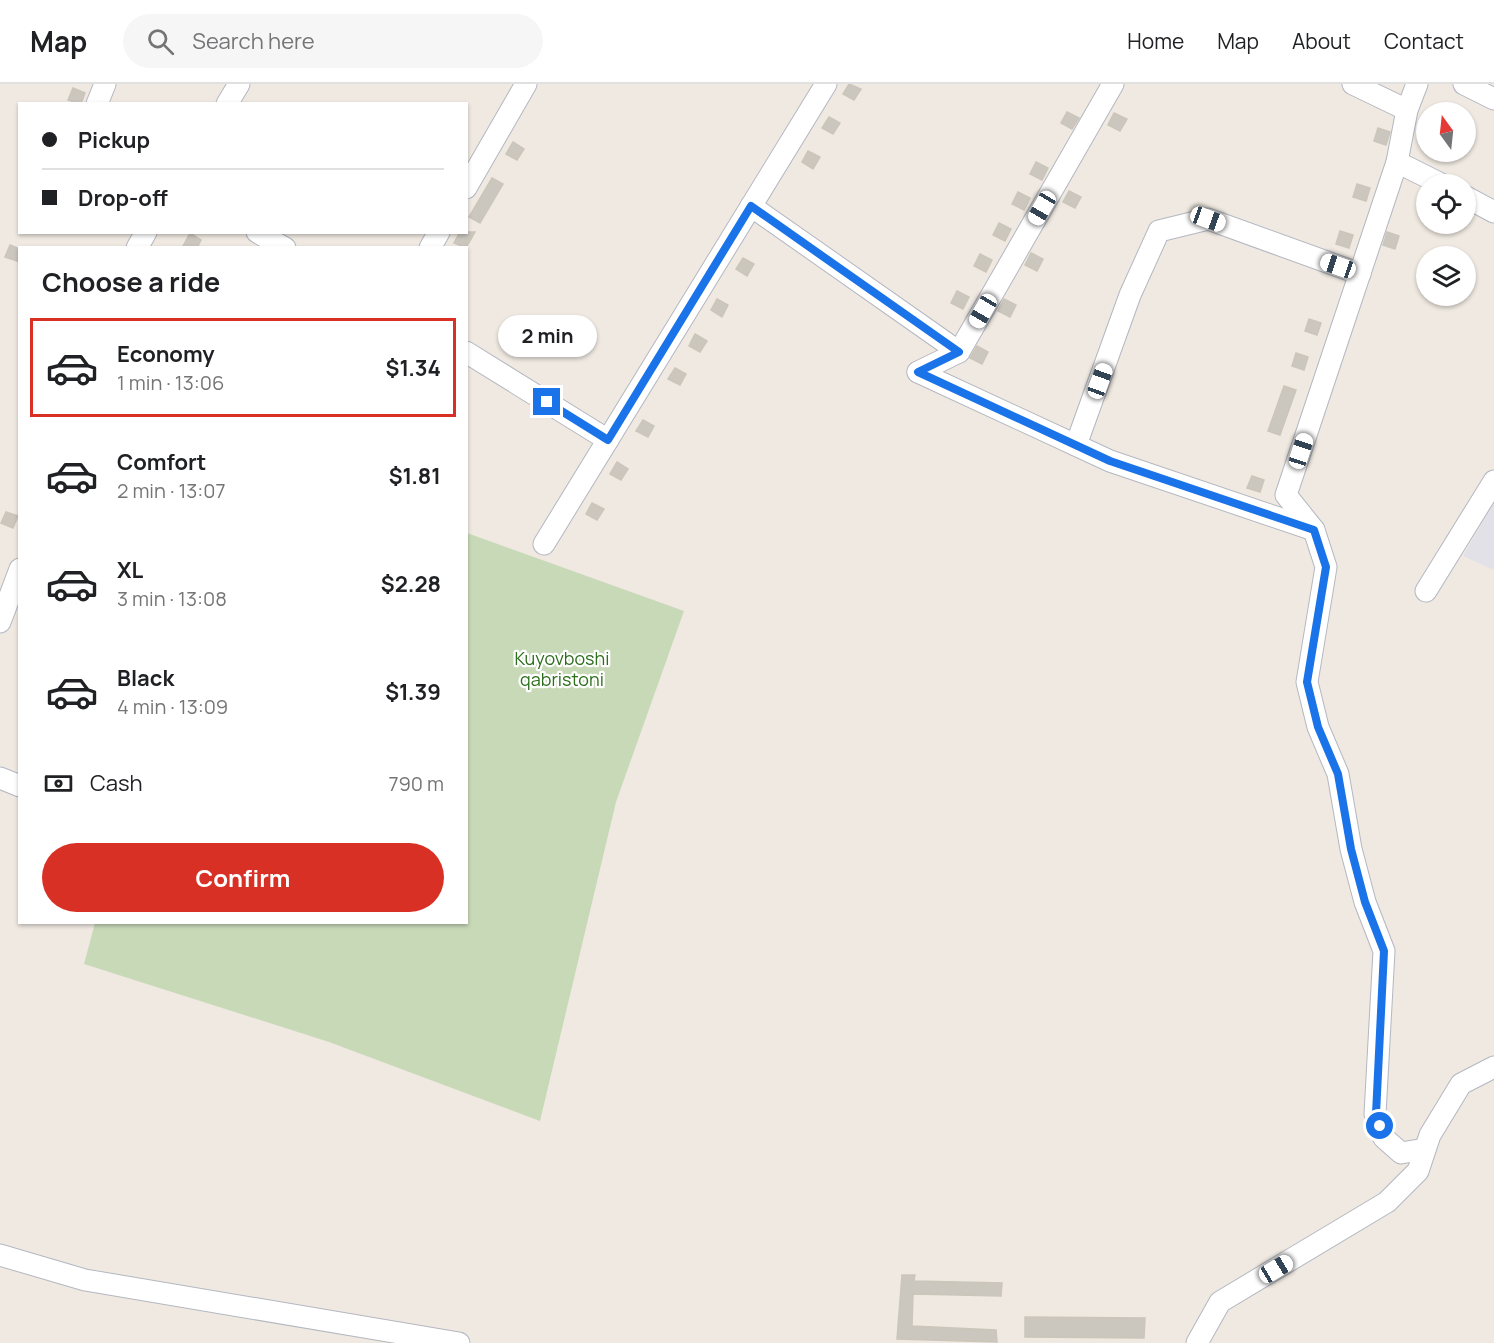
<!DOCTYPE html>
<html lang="en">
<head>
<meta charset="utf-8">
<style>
  body { margin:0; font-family:Manrope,sans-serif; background:#f6f6f6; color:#202124; height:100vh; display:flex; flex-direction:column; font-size:22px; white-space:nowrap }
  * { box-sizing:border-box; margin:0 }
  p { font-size:20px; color:#757577 }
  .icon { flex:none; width:33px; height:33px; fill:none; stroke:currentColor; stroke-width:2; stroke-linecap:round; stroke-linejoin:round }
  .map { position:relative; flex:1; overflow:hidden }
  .drawer { position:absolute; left:18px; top:162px; width:450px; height:678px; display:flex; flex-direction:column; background:#fff; border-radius:0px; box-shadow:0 2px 4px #0004 }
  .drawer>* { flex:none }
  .guide { position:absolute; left:18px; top:18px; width:450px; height:132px; border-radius:0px; box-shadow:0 2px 4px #0004; display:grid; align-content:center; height:132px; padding:0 24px; background:#fff }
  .needle { width:39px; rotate:345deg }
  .controls { position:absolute; left:1416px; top:18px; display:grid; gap:12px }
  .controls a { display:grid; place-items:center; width:60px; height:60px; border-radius:50%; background:#fff; box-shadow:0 2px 4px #0004; font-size:30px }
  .end { position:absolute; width:27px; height:27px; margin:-14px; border:8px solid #1a73e8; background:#fff; box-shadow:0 0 0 3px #fff }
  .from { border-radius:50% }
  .bubble { position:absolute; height:42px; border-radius:21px; background:#fff; box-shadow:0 2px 4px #0004; font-size:20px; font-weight:700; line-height:42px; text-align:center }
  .car { position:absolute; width:18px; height:36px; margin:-18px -9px; border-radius:8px; box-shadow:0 0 4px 2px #0007; background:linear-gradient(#fff 24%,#345 0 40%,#fff 0 76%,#345 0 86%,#fff 0) }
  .guide b { display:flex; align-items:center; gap:21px; height:57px; font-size:22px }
  .guide b+b { border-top:2px solid #e0e0e0 }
  .guide i { width:15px; height:15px; background:#202124 }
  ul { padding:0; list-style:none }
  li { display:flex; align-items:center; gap:18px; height:99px; margin:0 12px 9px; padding:0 12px; border:3px solid transparent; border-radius:0px }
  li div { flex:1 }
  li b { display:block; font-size:22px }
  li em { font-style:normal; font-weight:700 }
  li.active { border-color:#d93025 }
  li>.icon { width:54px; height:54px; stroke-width:1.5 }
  h2 { padding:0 24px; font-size:27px; line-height:72px }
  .pay { display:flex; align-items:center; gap:15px; height:66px; padding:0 24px; font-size:22px }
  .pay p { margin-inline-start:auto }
  .primary-button { display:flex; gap:12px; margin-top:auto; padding:12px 24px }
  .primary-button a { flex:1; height:69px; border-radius:36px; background:#d93025; color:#fff; font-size:24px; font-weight:700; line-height:69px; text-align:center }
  header { display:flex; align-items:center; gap:36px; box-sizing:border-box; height:84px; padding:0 30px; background:#fff; border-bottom:2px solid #e0e0e0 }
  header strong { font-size:28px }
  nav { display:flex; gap:33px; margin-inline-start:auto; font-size:21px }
  .search { width:420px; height:54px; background:#f6f6f6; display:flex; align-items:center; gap:15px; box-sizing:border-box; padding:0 21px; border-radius:33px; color:#757577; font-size:22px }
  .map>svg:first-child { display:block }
  .industrial { fill:#e3e1e8 }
  .cemetery { fill:#c8d9b8 }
  .building { fill:#cbc7bf; stroke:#cbc5ba; stroke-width:1.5 }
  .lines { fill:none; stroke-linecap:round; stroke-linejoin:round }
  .minor-casing { stroke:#b4b7c1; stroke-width:23 }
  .minor { stroke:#fff; stroke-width:21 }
  .route { stroke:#1a73e8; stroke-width:8 }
  .labels { text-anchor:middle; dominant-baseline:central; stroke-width:4.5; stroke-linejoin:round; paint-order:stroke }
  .park-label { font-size:18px; fill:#2c6e1b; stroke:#fff }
</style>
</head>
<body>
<header>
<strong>Map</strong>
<div class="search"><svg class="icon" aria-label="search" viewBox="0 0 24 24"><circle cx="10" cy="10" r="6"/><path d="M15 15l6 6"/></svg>Search here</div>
<nav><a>Home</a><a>Map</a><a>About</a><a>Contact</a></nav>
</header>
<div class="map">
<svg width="1494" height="1259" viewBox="0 0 1494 1259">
  <rect width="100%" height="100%" fill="#efe9e1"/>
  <!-- industrial -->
  <path class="industrial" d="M1494,418V486L1463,472Z"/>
  <!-- cemetery -->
  <path class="cemetery" d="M467,449L684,527L616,718L540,1037L329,958L84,880L95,839L466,838Z"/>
  <!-- building -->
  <g class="building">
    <path d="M849,0L861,5L854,16L843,10Z"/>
    <path d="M73,4L85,9L81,20L68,16Z"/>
    <path d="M1067,28L1079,34L1072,45L1061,39Z"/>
    <path d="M1114,29L1127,35L1120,47L1108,41Z"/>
    <path d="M829,33L840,39L833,50L822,44Z"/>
    <path d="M1378,44L1390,48L1386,61L1374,57Z"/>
    <path d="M513,58L524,65L517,76L506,70Z"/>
    <path d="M808,67L820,73L813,85L802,78Z"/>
    <path d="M1036,78L1048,84L1042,96L1030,90Z"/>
    <path d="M492,94L503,100L480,139L469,133Z"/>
    <path d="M1357,100L1370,104L1366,117L1353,113Z"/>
    <path d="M1069,107L1081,113L1075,124L1063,118Z"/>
    <path d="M1018,108L1030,114L1024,126L1012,120Z"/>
    <path d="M999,139L1011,145L1005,157L993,151Z"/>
    <path d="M1340,147L1353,151L1349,164L1336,160Z"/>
    <path d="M460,148H475L466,164L454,159Z"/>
    <path d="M1387,148L1399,152L1395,165L1383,161Z"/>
    <path d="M190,149L201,156L197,164H182Z"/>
    <path d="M10,161L20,165V178L5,173Z"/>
    <path d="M1031,169L1043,175L1037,187L1025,181Z"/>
    <path d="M980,170L992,176L986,188L974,182Z"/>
    <path d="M743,174L754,180L747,192L736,185Z"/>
    <path d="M957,207L969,213L963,225L951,219Z"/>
    <path d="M717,215L728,221L722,233L711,226Z"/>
    <path d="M1004,215L1016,221L1010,233L998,227Z"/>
    <path d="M1309,235L1321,239L1317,251L1305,247Z"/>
    <path d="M695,250L707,257L700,268L689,262Z"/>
    <path d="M977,262L988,268L982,280L970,274Z"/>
    <path d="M1296,269L1308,273L1304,286L1292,282Z"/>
    <path d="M675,284L686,290L680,301L668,295Z"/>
    <path d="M1284,302L1296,306L1280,351L1268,347Z"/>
    <path d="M643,336L654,342L648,353L636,347Z"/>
    <path d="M617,378L628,385L621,396L610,390Z"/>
    <path d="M1252,392L1264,396L1260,408L1247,404Z"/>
    <path d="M592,419L604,425L597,436L586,430Z"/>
    <path d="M6,428L18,432L13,444L1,439Z"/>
    <path d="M902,1191H915L914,1197L1002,1199L1001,1212L913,1210L912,1242L996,1246L997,1258L897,1255Z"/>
    <path d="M1025,1233L1145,1234L1144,1254L1025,1253Z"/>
  </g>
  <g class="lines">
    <!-- minor casing -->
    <g class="minor-casing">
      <g id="minor">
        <path d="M1353,0L1407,26"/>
        <path d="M1417,0L1407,26L1397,78L1286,411L1314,446L1326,483L1307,598L1318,643L1338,690L1351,765L1365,818L1384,867L1375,1030L1384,1054L1401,1069L1425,1065"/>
        <path d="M1464,0L1494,15"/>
        <path d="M97,20L105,0"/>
        <path d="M227,20L239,0"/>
        <path d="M1397,78L1441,100"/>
        <path d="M466,104L526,0"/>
        <path d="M1466,113L1494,128"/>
        <path d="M751,122L959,268"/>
        <path d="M257,148L285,164"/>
        <path d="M137,164L146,148"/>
        <path d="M430,164L439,148"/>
        <path d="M466,268L608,356"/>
        <path d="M918,288L1110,377L1314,446"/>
        <path d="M918,288L959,268L1113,0"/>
        <path d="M1076,361L1130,211L1159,147L1208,135L1360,190"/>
        <path d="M544,460L826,0"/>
        <path d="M1426,507L1494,397"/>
        <path d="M0,538L20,485"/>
        <path d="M0,694L20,702"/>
        <path d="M0,1171L85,1196L459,1259"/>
        <path d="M1197,1259L1220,1218L1387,1118L1418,1087L1430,1051L1461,1000L1494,983"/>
      </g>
    </g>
    <!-- minor -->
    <use href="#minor" class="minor"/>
  </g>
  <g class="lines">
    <!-- route -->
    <path class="route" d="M547,318L608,356L751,122L959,268L918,288L1110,377L1314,446L1326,483L1307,598L1318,643L1338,690L1351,765L1365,818L1384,867L1376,1030L1380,1042"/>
  </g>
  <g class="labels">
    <!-- park labels -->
    <g class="park-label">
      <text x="562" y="574">Kuyovboshi<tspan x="562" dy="21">qabristoni</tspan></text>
    </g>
  </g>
</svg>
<div class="controls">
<a><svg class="needle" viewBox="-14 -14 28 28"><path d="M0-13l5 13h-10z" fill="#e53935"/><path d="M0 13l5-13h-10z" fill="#757577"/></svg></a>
<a><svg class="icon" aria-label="locate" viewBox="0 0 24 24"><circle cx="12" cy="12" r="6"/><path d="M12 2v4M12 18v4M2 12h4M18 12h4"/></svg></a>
<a><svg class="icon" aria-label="layers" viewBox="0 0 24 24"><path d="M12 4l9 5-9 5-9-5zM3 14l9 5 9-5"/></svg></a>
</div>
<i class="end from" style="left:1380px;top:1042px"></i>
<i class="end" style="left:547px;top:318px"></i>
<div class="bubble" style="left:498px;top:231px;width:99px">2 min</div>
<i class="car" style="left:1042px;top:124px;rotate:210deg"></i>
<i class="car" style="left:1208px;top:135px;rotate:110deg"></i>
<i class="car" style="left:1338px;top:182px;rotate:289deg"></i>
<i class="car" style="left:983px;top:227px;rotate:210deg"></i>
<i class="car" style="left:1100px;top:297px;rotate:20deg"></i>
<i class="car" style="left:1301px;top:367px;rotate:18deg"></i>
<i class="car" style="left:1276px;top:1185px;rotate:59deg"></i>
<div class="guide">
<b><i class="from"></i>Pickup</b>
<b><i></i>Drop-off</b>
</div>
<section class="drawer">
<h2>Choose a ride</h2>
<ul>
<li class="active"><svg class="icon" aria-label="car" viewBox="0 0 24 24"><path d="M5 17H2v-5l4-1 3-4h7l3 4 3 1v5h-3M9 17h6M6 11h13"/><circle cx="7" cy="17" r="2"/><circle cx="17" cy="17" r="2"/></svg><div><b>Economy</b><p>1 min · 13:06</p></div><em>$1.34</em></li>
<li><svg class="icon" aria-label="car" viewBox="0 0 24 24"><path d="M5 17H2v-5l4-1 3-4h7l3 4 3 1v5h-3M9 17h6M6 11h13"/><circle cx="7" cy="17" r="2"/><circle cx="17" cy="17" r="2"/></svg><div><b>Comfort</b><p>2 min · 13:07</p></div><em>$1.81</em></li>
<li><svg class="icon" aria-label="car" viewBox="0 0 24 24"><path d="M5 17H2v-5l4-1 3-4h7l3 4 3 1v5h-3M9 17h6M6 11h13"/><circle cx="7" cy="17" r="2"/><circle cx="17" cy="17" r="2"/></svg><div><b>XL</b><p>3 min · 13:08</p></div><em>$2.28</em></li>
<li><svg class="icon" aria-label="car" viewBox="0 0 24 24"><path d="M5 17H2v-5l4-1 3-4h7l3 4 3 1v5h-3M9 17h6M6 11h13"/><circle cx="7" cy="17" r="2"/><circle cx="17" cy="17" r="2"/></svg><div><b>Black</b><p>4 min · 13:09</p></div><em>$1.39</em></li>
</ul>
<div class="pay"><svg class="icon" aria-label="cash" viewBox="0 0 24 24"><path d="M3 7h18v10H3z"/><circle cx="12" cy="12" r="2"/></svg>Cash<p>790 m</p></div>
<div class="primary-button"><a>Confirm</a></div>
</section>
</div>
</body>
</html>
